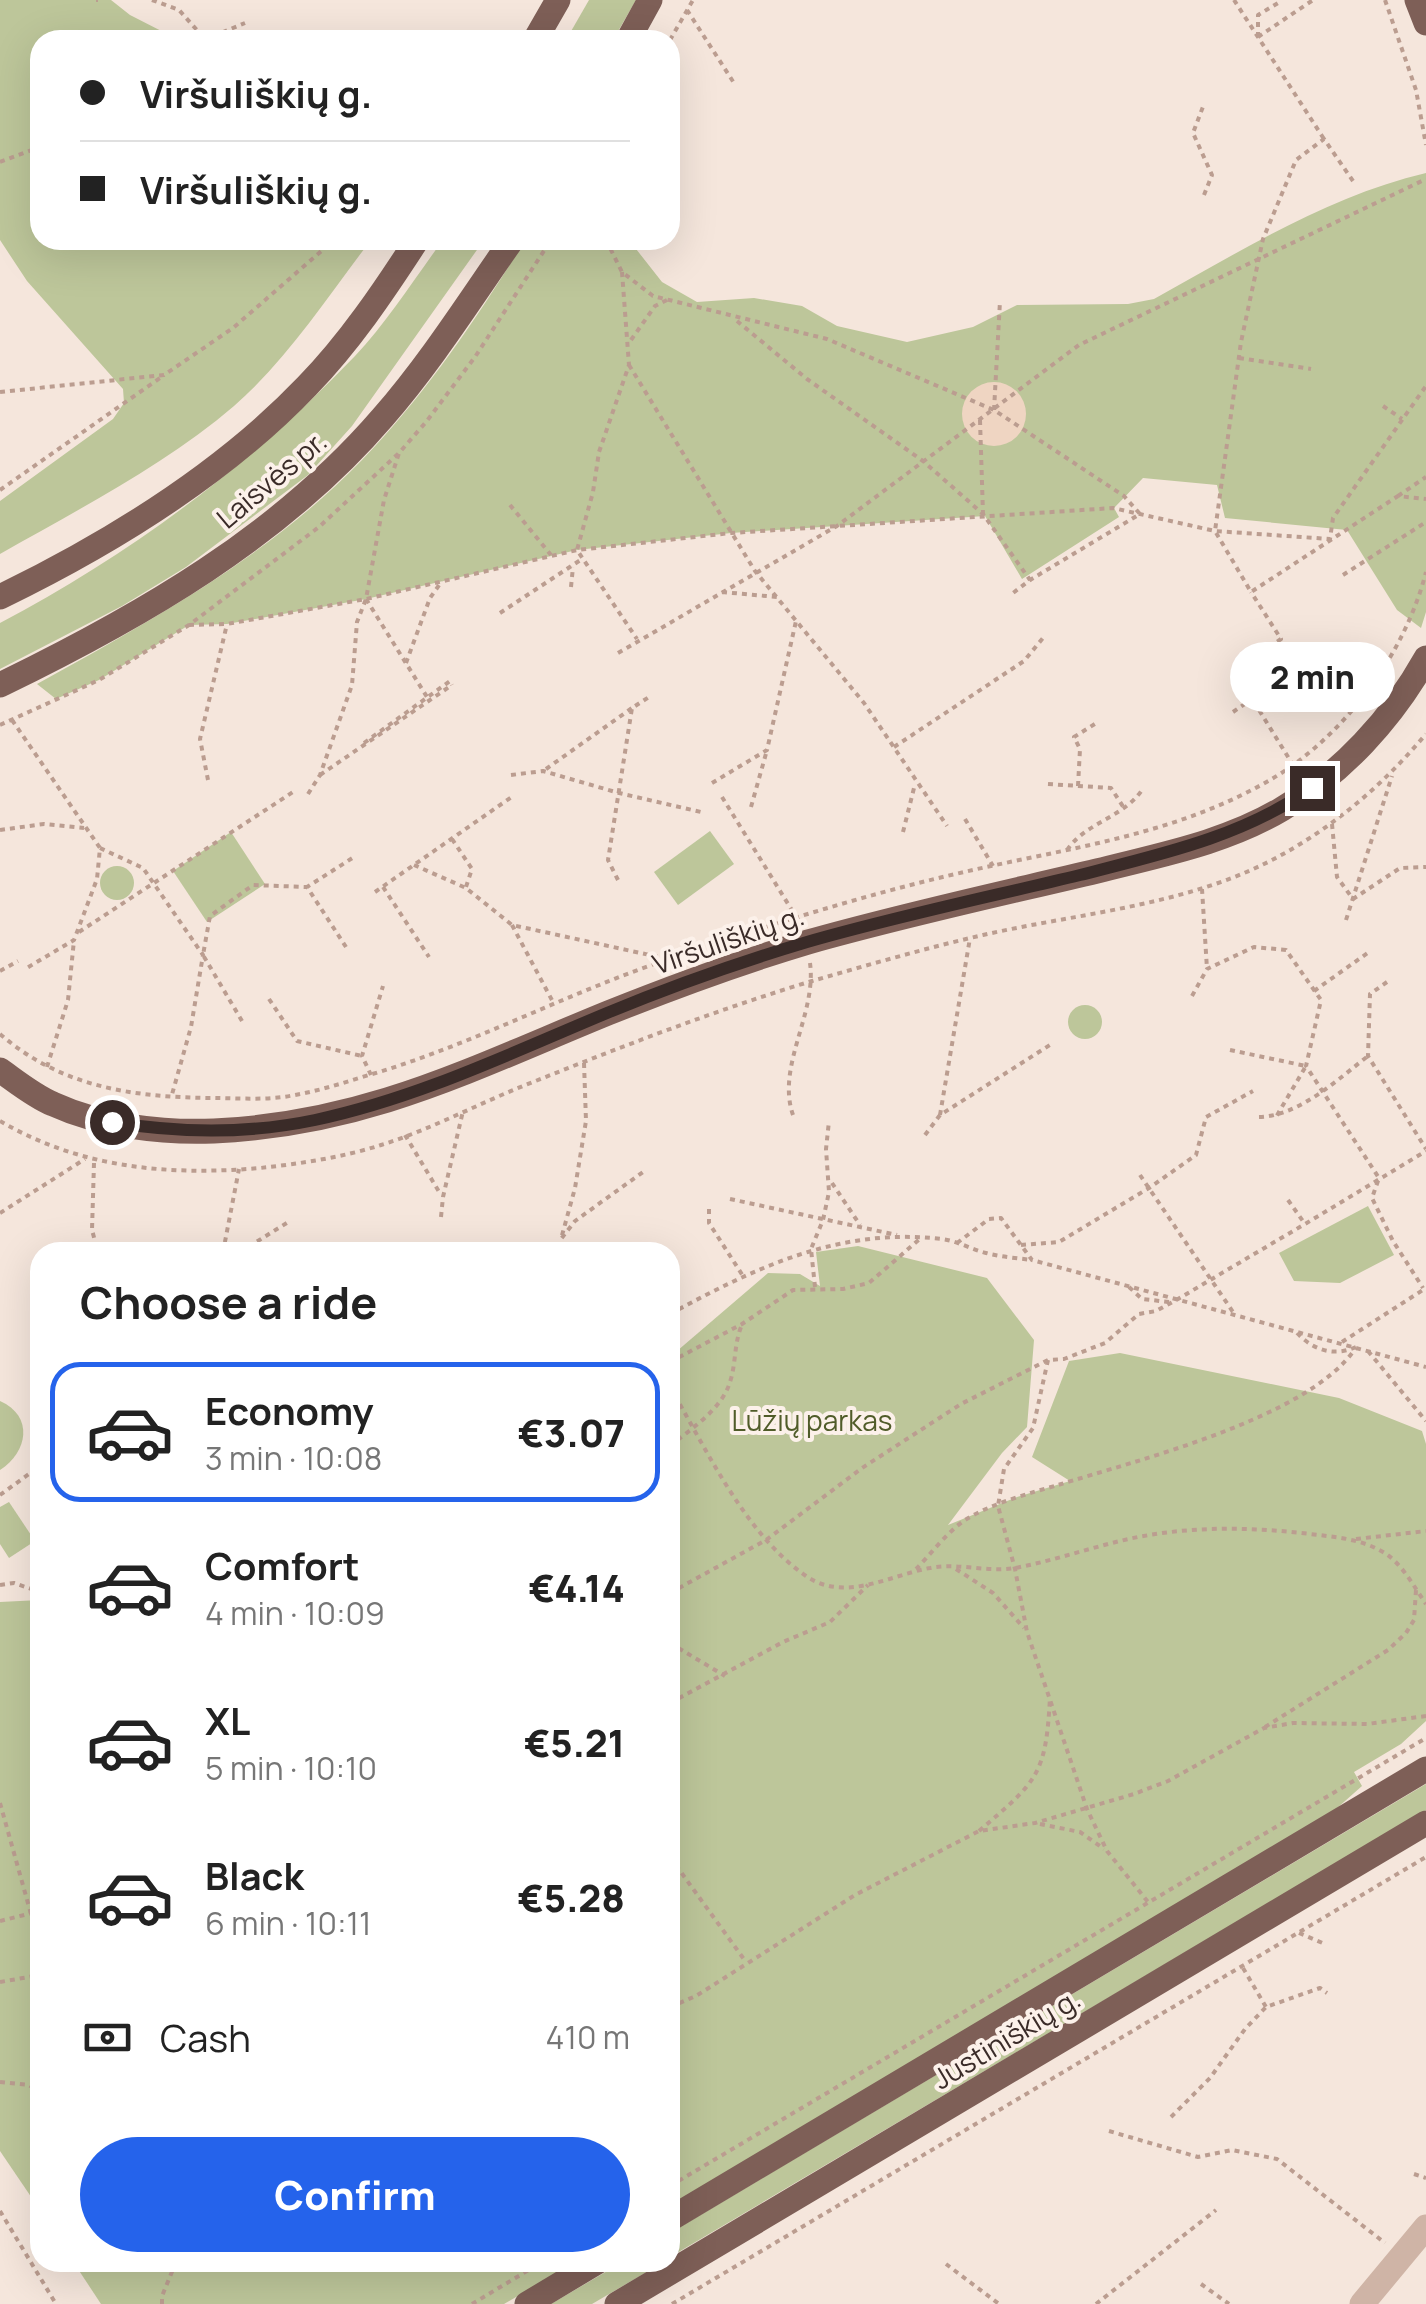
<!DOCTYPE html>
<html lang="en">
<head>
<meta charset="utf-8">
<style>
  body { margin:0; font-family:Manrope,sans-serif; background:#f2f2f2; color:#222; height:100vh; display:flex; flex-direction:column; font-size:38px; white-space:nowrap }
  * { box-sizing:border-box; margin:0 }
  p { font-size:32px; color:#767676 }
  .icon { flex:none; width:55px; height:55px; fill:none; stroke:currentColor; stroke-width:2; stroke-linecap:round; stroke-linejoin:round }
  .map { position:relative; flex:1; overflow:hidden }
  .panel { position:absolute; left:30px; top:1242px; width:650px; height:1030px; display:flex; flex-direction:column; background:#fff; border-radius:30px; box-shadow:0 10px 40px #0002 }
  .panel>* { flex:none }
  .guide { position:absolute; left:30px; top:30px; width:650px; height:220px; border-radius:30px; box-shadow:0 10px 40px #0002; display:grid; align-content:center; height:220px; padding:0 50px; background:#fff }
  .end { position:absolute; width:45px; height:45px; margin:-22px; border:12px solid #3a2b28; background:#fff; box-shadow:0 0 0 5px #fff }
  .from { border-radius:50% }
  .bubble { position:absolute; height:70px; border-radius:35px; background:#fff; box-shadow:0 10px 40px #0002; font-size:32px; font-weight:800; line-height:70px; text-align:center }
  .guide b { display:flex; align-items:center; gap:35px; height:95px; font-size:38px }
  .guide b+b { border-top:2px solid #e0e0e0 }
  .guide i { width:25px; height:25px; background:#222 }
  ul { padding:0; list-style:none }
  li { display:flex; align-items:center; gap:30px; height:140px; margin:0 20px 15px; padding:0 30px; border:5px solid transparent; border-radius:30px }
  li div { flex:1 }
  li b { display:block; font-size:38px }
  li em { font-style:normal; font-weight:800 }
  li.active { border-color:#2563eb }
  li>.icon { width:90px; height:90px; stroke-width:1.5 }
  h2 { padding:0 50px; font-size:45px; line-height:120px }
  .pay { display:flex; align-items:center; gap:25px; height:110px; padding:0 50px; font-size:38px }
  .pay p { margin-inline-start:auto }
  .primary-button { display:flex; gap:20px; margin-top:auto; padding:20px 50px }
  .primary-button a { flex:1; height:115px; border-radius:60px; background:#2563eb; color:#fff; font-size:40px; font-weight:800; line-height:115px; text-align:center }
  .map>svg:first-child { display:block }
  .green { fill:#bdc69a }
  .plaza { fill:#efd5c2 }
  .lines { fill:none; stroke-linecap:round; stroke-linejoin:round }
  .path { stroke:#bb9d90; stroke-width:4; stroke-dasharray:5 5; stroke-linecap:butt }
  .minor { stroke:#cfb4a6; stroke-width:25 }
  .major { stroke:#7e5f57; stroke-width:25 }
  .route { stroke:#3a2b28; stroke-width:12 }
  .labels { text-anchor:middle; dominant-baseline:central; stroke-width:8; stroke-linejoin:round; paint-order:stroke }
  .street-label { font-size:28px; fill:#3a2b28; stroke:#fcf1ea }
  .park-label { font-size:28px; fill:#505c29; stroke:#fcf1ea }
</style>
</head>
<body>
<div class="map">
<svg width="1426" height="2304" viewBox="0 0 1426 2304">
  <rect width="100%" height="100%" fill="#f5e6dc"/>
  <!-- green -->
  <g class="green">
    <path d="M0,0H111L130,15L179,40H40V240H371C328,296 287,360 234,406C165,465 79,509 0,554V501L113,419L124,403L123,389L27,281L0,240Z"/>
    <path d="M589,0H636L613,40H566Z"/>
    <path d="M1426,173V612L1421,628L1397,610L1347,530L1225,518L1217,485L1143,478L1114,508L1119,517L1022,579L985,516L731,533L577,550L366,599L227,624L189,625L99,680L56,699L37,684C152,620 269,556 362,460C425,395 478,317 525,240H629L662,282L697,302L754,298L802,306L837,326L907,342L973,327L1017,305L1128,304L1154,299C1241,251 1328,196 1426,173Z"/>
    <path d="M443,240H484L352,426L308,475L186,567L122,606L0,669V623C131,554 252,464 355,356C388,321 414,279 443,240Z"/>
    <path d="M710,831L734,864L678,905L654,872Z"/>
    <path d="M231,832L265,884L207,922L173,871Z"/>
    <circle cx="117" cy="883" r="17"/>
    <circle cx="1085" cy="1022" r="17"/>
    <path d="M1368,1206L1394,1255L1340,1283L1294,1281L1279,1253Z"/>
    <path d="M858,1246L987,1278L1034,1340L1027,1427L1002,1453L948,1525L1017,1497L1070,1481L1032,1457L1069,1361L1120,1353L1339,1398L1422,1431L1426,1444V1721L1401,1744L1354,1772L1362,1786L1336,1809L670,2206V1357L768,1273L800,1274L820,1286L816,1252Z"/>
    <path d="M0,1401C34,1416 28,1452 0,1470Z"/>
    <path d="M9,1502L35,1541L9,1558L0,1544V1507Z"/>
    <path d="M40,1600V2210L0,2151V1602Z"/>
    <path d="M1426,1784V1810L670,2257V2233Z"/>
    <path d="M74,2263H574L504,2304H101Z"/>
    <path d="M621,2263H662L592,2304H551Z"/>
  </g>
  <!-- plaza -->
  <circle class="plaza" cx="994" cy="414" r="32"/>
  <g class="lines">
    <!-- path -->
    <g class="path">
      <path d="M96,0H98"/>
      <path d="M152,0L179,10L205,39"/>
      <path d="M1234,0L1324,139"/>
      <path d="M1385,0L1416,90L1426,145"/>
      <path d="M687,10L734,83"/>
      <path d="M1258,37L1313,0"/>
      <path d="M1258,37V15L1278,3L1276,0"/>
      <path d="M204,40L245,23"/>
      <path d="M670,40L693,0"/>
      <path d="M0,162L40,147"/>
      <path d="M1353,181L1324,139L1296,160L1263,239L1241,342L1215,531L1251,592L1398,496L1426,499"/>
      <path d="M1204,195L1212,175L1193,133L1204,104"/>
      <path d="M606,240L622,272L653,296L827,339L994,410L1124,496L1140,514L1030,580"/>
      <path d="M622,272L629,365L599,452L593,492L577,550L637,639"/>
      <path d="M737,321L807,379L923,461L983,514L1030,580L1013,593"/>
      <path d="M631,340L655,306L667,300"/>
      <path d="M1239,358L1311,369"/>
      <path d="M629,365L755,571L864,703L947,826"/>
      <path d="M0,392L164,375L233,328L334,240"/>
      <path d="M1383,406L1402,419"/>
      <path d="M994,410L1000,301"/>
      <path d="M980,420L983,514"/>
      <path d="M0,490L160,378"/>
      <path d="M1398,496L1426,477"/>
      <path d="M510,505L551,555"/>
      <path d="M1343,575L1426,522"/>
      <path d="M571,587L573,567"/>
      <path d="M722,592L777,597"/>
      <path d="M366,599L427,697"/>
      <path d="M500,613L582,559"/>
      <path d="M189,625L227,624L366,599L577,550L731,533L1113,508L1215,531L1330,539L1333,518L1426,386"/>
      <path d="M618,653L837,526L1079,345L1426,179"/>
      <path d="M406,663L430,598L442,581"/>
      <path d="M1233,668L1293,765"/>
      <path d="M1236,670L1281,639L1251,592"/>
      <path d="M1233,712L1252,699"/>
      <path d="M12,720L100,848L97,879L74,940L25,969"/>
      <path d="M0,725L99,680L189,625L319,527L399,453L426,422L475,357L551,240"/>
      <path d="M364,743L450,681L452,685"/>
      <path d="M894,747L1024,661L1043,638"/>
      <path d="M546,769L632,708"/>
      <path d="M320,775L452,685"/>
      <path d="M511,775L543,771L619,793L701,812"/>
      <path d="M208,780L200,739L227,624"/>
      <path d="M712,783L767,750L796,621"/>
      <path d="M1048,784L1111,788L1124,808"/>
      <path d="M1078,786L1080,749L1074,737L1098,722"/>
      <path d="M308,794L320,775L352,685L357,622L366,599L384,500L399,453"/>
      <path d="M722,797L798,920"/>
      <path d="M751,807L767,750"/>
      <path d="M965,819L993,866"/>
      <path d="M1332,824L1337,877L1353,899L1400,868L1426,867"/>
      <path d="M0,830L44,824L84,828"/>
      <path d="M903,832L915,784"/>
      <path d="M452,839L472,869L466,887"/>
      <path d="M100,848L143,868L203,955L191,1027L171,1098"/>
      <path d="M1067,850C1086,822 1123,818 1142,790"/>
      <path d="M414,865L466,888L512,925L668,959"/>
      <path d="M618,880L608,860L632,708L649,697"/>
      <path d="M383,887L429,957"/>
      <path d="M1202,889L1207,969"/>
      <path d="M375,892L513,796"/>
      <path d="M1346,920L1392,776"/>
      <path d="M512,925L554,1004"/>
      <path d="M79,932L296,790"/>
      <path d="M346,947L307,887L354,857"/>
      <path d="M0,971L18,961"/>
      <path d="M1387,982L1370,994L1368,1056L1426,1149"/>
      <path d="M1314,991L1369,952"/>
      <path d="M1192,996L1207,969L1254,947L1286,950L1321,1000L1306,1066L1379,1178L1372,1198L1393,1241L1423,1288"/>
      <path d="M269,999L297,1041L362,1056"/>
      <path d="M242,1021L203,955L210,916L253,885L307,887"/>
      <path d="M0,1034C61,1087 132,1097 210,1098C234,1098 259,1100 283,1097C312,1093 340,1084 369,1075C472,1045 567,993 669,959C760,928 854,898 947,876C1058,849 1170,838 1270,780C1344,737 1405,654 1426,572"/>
      <path d="M1230,1050L1306,1066L1276,1117"/>
      <path d="M584,1063L586,1121L575,1188L561,1239L575,1221L643,1172"/>
      <path d="M47,1067L68,1000L74,940"/>
      <path d="M371,1075L362,1056L383,986"/>
      <path d="M793,1115C776,1066 817,1014 810,963"/>
      <path d="M940,1115L970,938"/>
      <path d="M1259,1117C1299,1116 1337,1080 1368,1056"/>
      <path d="M0,1121C80,1168 168,1176 260,1168C299,1164 344,1157 381,1145C429,1130 476,1105 523,1086C618,1048 713,1011 812,981C868,965 926,948 983,935C1080,913 1183,906 1272,860C1333,828 1382,786 1426,734"/>
      <path d="M405,1135L441,1195"/>
      <path d="M925,1135L940,1115L1053,1043"/>
      <path d="M94,1163L92,1230L98,1252"/>
      <path d="M1140,1175L1233,1312"/>
      <path d="M832,1183L860,1225"/>
      <path d="M730,1199L897,1235"/>
      <path d="M1288,1200L1305,1224L1426,1151"/>
      <path d="M709,1209V1223L743,1276"/>
      <path d="M0,1213L85,1159"/>
      <path d="M441,1217L443,1197L463,1111"/>
      <path d="M957,1243L989,1219L1001,1218L1032,1260L1426,1367"/>
      <path d="M1021,1245L1059,1242L1149,1188L1196,1155L1206,1117L1253,1091"/>
      <path d="M223,1252L239,1169"/>
      <path d="M240,1252L290,1221"/>
      <path d="M815,1287L811,1249L823,1220L829,1192L826,1149L829,1121"/>
      <path d="M1129,1287L1142,1299L1169,1302"/>
      <path d="M670,1314C757,1267 840,1227 942,1239C957,1241 971,1249 986,1253C1001,1257 1017,1258 1032,1260"/>
      <path d="M1297,1333C1313,1350 1334,1357 1356,1347"/>
      <path d="M1342,1342L1426,1288"/>
      <path d="M1368,1351L1426,1421"/>
      <path d="M1048,1360L1033,1428L1004,1469L998,1506L1015,1569L1027,1632L1087,1809L1107,1851L1148,1902"/>
      <path d="M670,1362L742,1324L793,1290L843,1289L869,1283L922,1237"/>
      <path d="M670,1387C707,1450 745,1534 806,1576C845,1603 890,1575 930,1568C959,1562 991,1574 1020,1567C1060,1559 1098,1545 1138,1537C1196,1526 1252,1527 1310,1534C1336,1537 1361,1539 1383,1552C1402,1563 1414,1587 1426,1604"/>
      <path d="M670,1446C691,1429 722,1409 730,1382C736,1364 734,1345 741,1327"/>
      <path d="M0,1495L40,1466"/>
      <path d="M1356,1539L1426,1531"/>
      <path d="M916,1569C931,1554 947,1532 965,1520C990,1504 1030,1493 1058,1485C1138,1460 1308,1418 1355,1349"/>
      <path d="M956,1569L993,1593L1024,1628"/>
      <path d="M0,1585L14,1583L40,1592"/>
      <path d="M670,1593L766,1540L862,1468L961,1404L1048,1360L1064,1359L1105,1343L1139,1314L1156,1311L1178,1299L1305,1224"/>
      <path d="M670,1643L725,1676"/>
      <path d="M670,1703L783,1642L830,1622L868,1585"/>
      <path d="M1265,1727L1388,1650L1406,1633L1414,1620L1416,1590"/>
      <path d="M0,1803L31,1914"/>
      <path d="M1040,1824L1080,1832L1104,1849"/>
      <path d="M979,1831C1037,1781 1046,1776 1050,1697"/>
      <path d="M670,1857L746,1962"/>
      <path d="M0,1921L40,1911"/>
      <path d="M1299,1933L1325,1944"/>
      <path d="M1243,1968L1266,2007"/>
      <path d="M0,1982L40,1975"/>
      <path d="M670,2007L696,1996L855,1895L979,1831L1035,1823L1134,1794L1168,1781L1264,1728L1293,1723L1367,1724L1426,1716"/>
      <path d="M0,2082L29,2085L40,2092"/>
      <path d="M1171,2117L1210,2078L1245,2029L1266,2007L1320,1988L1327,1993"/>
      <path d="M1109,2131L1198,2157L1232,2150L1277,2159L1385,2243"/>
      <path d="M1414,2174L1426,2178"/>
      <path d="M670,2186L1426,1738"/>
      <path d="M0,2211L56,2304"/>
      <path d="M946,2264L999,2304"/>
      <path d="M1201,2284L1229,2304"/>
      <path d="M162,2304V2296L176,2262"/>
      <path d="M472,2304L542,2262"/>
      <path d="M672,2304L1426,1857"/>
      <path d="M1096,2304L1216,2210"/>
    </g>
    <!-- minor -->
    <path class="minor" d="M1362,2304L1426,2227"/>
    <!-- major -->
    <g class="major">
      <path d="M1417,0L1426,23"/>
      <path d="M535,40L558,0"/>
      <path d="M628,40L650,0"/>
      <path d="M0,597C109,544 223,474 307,386C349,343 384,291 417,240"/>
      <path d="M0,685C140,617 280,537 383,417C431,362 470,300 512,240"/>
      <path d="M0,1070C17,1082 34,1096 53,1104C101,1126 161,1133 214,1131C366,1124 471,1069 608,1013C673,987 741,962 808,942C903,915 1000,894 1097,871C1159,855 1225,843 1282,809C1342,773 1392,719 1426,658"/>
      <path d="M670,2219L1426,1769"/>
      <path d="M527,2304L597,2262"/>
      <path d="M617,2304L1426,1823"/>
    </g>
  </g>
  <g class="lines">
    <!-- route -->
    <path class="route" d="M112,1122C178,1133 248,1134 315,1120C418,1098 511,1053 607,1013C672,986 740,962 807,942C897,916 989,897 1080,875C1162,854 1241,837 1312,788"/>
  </g>
  <g class="labels">
    <!-- street labels -->
    <g class="street-label">
      <text transform="translate(271 479) rotate(-40)">Laisvės pr.</text>
      <text transform="translate(728 939) rotate(-19)">Viršuliškių g.</text>
      <text transform="translate(1006 2038) rotate(-31)">Justiniškių g.</text>
    </g>
    <!-- park labels -->
    <g class="park-label">
      <text x="812" y="1420">Lūžių parkas</text>
    </g>
  </g>
</svg>
<i class="end from" style="left:112px;top:1122px"></i>
<i class="end" style="left:1312px;top:788px"></i>
<div class="bubble" style="left:1230px;top:642px;width:165px">2 min</div>
<div class="guide">
<b><i class="from"></i>Viršuliškių g.</b>
<b><i></i>Viršuliškių g.</b>
</div>
<section class="panel">
<h2>Choose a ride</h2>
<ul>
<li class="active"><svg class="icon" aria-label="car" viewBox="0 0 24 24"><path d="M5 17H2v-5l4-1 3-4h7l3 4 3 1v5h-3M9 17h6M6 11h13"/><circle cx="7" cy="17" r="2"/><circle cx="17" cy="17" r="2"/></svg><div><b>Economy</b><p>3 min · 10:08</p></div><em>€3.07</em></li>
<li><svg class="icon" aria-label="car" viewBox="0 0 24 24"><path d="M5 17H2v-5l4-1 3-4h7l3 4 3 1v5h-3M9 17h6M6 11h13"/><circle cx="7" cy="17" r="2"/><circle cx="17" cy="17" r="2"/></svg><div><b>Comfort</b><p>4 min · 10:09</p></div><em>€4.14</em></li>
<li><svg class="icon" aria-label="car" viewBox="0 0 24 24"><path d="M5 17H2v-5l4-1 3-4h7l3 4 3 1v5h-3M9 17h6M6 11h13"/><circle cx="7" cy="17" r="2"/><circle cx="17" cy="17" r="2"/></svg><div><b>XL</b><p>5 min · 10:10</p></div><em>€5.21</em></li>
<li><svg class="icon" aria-label="car" viewBox="0 0 24 24"><path d="M5 17H2v-5l4-1 3-4h7l3 4 3 1v5h-3M9 17h6M6 11h13"/><circle cx="7" cy="17" r="2"/><circle cx="17" cy="17" r="2"/></svg><div><b>Black</b><p>6 min · 10:11</p></div><em>€5.28</em></li>
</ul>
<div class="pay"><svg class="icon" aria-label="cash" viewBox="0 0 24 24"><path d="M3 7h18v10H3z"/><circle cx="12" cy="12" r="2"/></svg>Cash<p>410 m</p></div>
<div class="primary-button"><a>Confirm</a></div>
</section>
</div>
</body>
</html>
